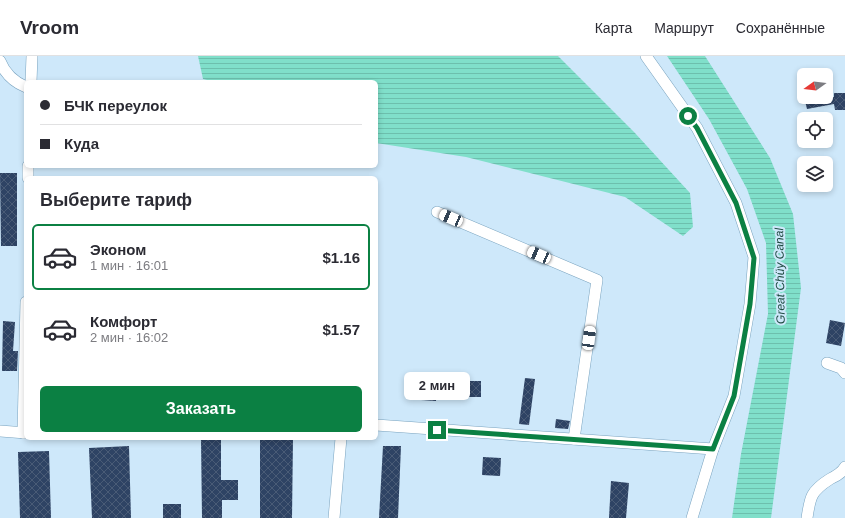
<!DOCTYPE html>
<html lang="ru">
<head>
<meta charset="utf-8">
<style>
  body { margin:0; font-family:Arial,sans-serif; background:#f2f2f3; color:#2b2b33; height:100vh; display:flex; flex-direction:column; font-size:15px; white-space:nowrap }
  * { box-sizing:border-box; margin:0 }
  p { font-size:13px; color:#7c7c81 }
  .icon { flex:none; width:22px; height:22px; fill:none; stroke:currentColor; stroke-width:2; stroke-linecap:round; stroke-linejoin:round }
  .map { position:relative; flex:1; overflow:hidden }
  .details { position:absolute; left:24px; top:120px; width:354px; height:264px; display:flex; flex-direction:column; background:#fff; border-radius:6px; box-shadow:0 2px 6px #0003 }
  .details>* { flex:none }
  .banner { position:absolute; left:24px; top:24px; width:354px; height:88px; border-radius:6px; box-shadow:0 2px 6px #0003; display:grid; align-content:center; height:88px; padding:0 16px; background:#fff }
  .needle { width:26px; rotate:255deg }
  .controls { position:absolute; left:797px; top:12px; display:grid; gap:8px }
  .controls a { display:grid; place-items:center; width:36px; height:36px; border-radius:6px; background:#fff; box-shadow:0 2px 6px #0003; font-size:20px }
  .end { position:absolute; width:18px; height:18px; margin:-9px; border:5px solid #0b8043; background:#fff; box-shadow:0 0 0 2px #fff }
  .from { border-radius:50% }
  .bubble { position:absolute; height:28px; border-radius:6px; background:#fff; box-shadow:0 2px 6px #0003; font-size:13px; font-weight:700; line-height:28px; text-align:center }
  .car { position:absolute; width:12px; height:24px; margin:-12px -6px; border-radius:5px; box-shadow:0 0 3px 1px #0007; background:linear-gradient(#fff 24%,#345 0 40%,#fff 0 76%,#345 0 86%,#fff 0) }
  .banner b { display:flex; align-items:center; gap:14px; height:38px; font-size:15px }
  .banner b+b { border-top:1px solid #e1e1e2 }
  .banner i { width:10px; height:10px; background:#2b2b33 }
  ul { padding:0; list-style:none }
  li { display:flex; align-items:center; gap:12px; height:66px; margin:0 8px 6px; padding:0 8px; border:2px solid transparent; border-radius:6px }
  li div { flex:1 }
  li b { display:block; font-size:15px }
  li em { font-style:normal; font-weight:700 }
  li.active { border-color:#0b8043 }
  li>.icon { width:36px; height:36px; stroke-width:1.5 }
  h2 { padding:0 16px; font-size:18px; line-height:48px }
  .button { display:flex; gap:8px; margin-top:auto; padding:8px 16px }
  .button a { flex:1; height:46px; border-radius:6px; background:#0b8043; color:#fff; font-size:16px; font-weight:700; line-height:46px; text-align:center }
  header { display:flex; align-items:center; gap:24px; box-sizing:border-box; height:56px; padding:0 20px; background:#fff; border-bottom:1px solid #e1e1e2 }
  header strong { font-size:19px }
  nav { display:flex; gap:22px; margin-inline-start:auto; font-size:14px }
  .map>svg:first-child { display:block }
  .water { fill:url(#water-rules) }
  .building { fill:url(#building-cross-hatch) }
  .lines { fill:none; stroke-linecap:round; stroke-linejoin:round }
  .minor-casing { stroke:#79a3bf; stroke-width:12 }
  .minor { stroke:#fff; stroke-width:11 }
  .route { stroke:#0b8043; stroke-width:5 }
  .labels { text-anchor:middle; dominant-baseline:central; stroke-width:4; stroke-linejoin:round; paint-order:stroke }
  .water-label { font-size:12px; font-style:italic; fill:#1f4a41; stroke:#cee8fa }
</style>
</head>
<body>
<header>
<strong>Vroom</strong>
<nav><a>Карта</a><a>Маршрут</a><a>Сохранённые</a></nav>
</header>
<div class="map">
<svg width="845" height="462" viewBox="0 0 845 462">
  <defs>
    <pattern id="water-rules" width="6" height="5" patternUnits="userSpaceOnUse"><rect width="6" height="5" fill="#80dfca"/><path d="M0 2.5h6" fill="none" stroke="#6dbfad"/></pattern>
    <pattern id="building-cross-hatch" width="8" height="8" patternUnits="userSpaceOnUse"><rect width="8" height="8" fill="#2e4364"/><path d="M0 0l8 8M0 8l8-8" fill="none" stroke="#495b76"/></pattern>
  </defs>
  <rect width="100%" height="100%" fill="#cee8fa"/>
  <!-- water -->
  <g class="water">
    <path d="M198,0H558L635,77L690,137L693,171L683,180L625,141L466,101L376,87V26H215L203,23Z"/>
    <path d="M667,0H705L770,102L793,158L801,232L771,462H732L741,398L768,258L766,187L747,133L709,63Z"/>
  </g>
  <!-- building -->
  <g class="building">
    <path d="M834,37H845V54H835L834,48L807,53L804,41H834Z"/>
    <path d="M0,117H17V190H1Z"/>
    <path d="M830,264L845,267L841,290L826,287Z"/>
    <path d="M3,265L15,266L13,295H18L17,315H2Z"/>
    <path d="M525,322L535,323L529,369L519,368Z"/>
    <path d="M421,325H437L436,345L421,344Z"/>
    <rect x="468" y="325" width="13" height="16"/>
    <path d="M556,363L570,365L568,373L555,372Z"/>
    <path d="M201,382H221V424H238V444H222V462H202Z"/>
    <path d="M260,382H293L292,462H260Z"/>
    <path d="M129,390L131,462H92L89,392Z"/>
    <path d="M383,390H401L398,462H379Z"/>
    <path d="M49,395L51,462H20L18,396Z"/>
    <path d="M483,401L501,402L500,420L482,419Z"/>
    <path d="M611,425L629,427L626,462H609Z"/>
    <rect x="163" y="448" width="18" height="14"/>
  </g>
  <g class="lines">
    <!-- minor casing -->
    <g class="minor-casing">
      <g id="minor">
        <path d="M646,0L697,72L736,147L754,201L750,248L734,340L713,393L692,462"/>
        <path d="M0,5C5,18 14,26 26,31"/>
        <path d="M31,26L32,0"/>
        <path d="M28,122V110"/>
        <path d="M437,156L597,224L574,383"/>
        <path d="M827,307L841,312L845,317"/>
        <path d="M376,369L713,393"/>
        <path d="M0,375L26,377"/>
        <path d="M23,377L26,246"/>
        <path d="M334,462L341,382"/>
        <path d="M807,462C810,441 811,435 830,423C836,420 842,417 845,411"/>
      </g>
    </g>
    <!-- minor -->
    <use href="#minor" class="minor"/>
  </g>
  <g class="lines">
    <!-- route -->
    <path class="route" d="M437,374L713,393L734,340L750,248L754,202L736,147L697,72L688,60"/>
  </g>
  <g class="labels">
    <!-- water labels -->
    <g class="water-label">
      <text transform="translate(780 220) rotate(-91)">Great Chüy Canal</text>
    </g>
  </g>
</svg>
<div class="controls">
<a><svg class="needle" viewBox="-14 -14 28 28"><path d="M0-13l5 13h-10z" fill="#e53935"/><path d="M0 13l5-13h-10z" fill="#7c7c81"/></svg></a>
<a><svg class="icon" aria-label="locate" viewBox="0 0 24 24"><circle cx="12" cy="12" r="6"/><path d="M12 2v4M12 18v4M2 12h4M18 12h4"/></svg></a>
<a><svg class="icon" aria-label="layers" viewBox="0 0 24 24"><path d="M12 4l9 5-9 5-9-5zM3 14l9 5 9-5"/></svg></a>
</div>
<i class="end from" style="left:688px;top:60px"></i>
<i class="end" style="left:437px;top:374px"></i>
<div class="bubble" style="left:404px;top:316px;width:66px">2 мин</div>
<i class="car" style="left:451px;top:162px;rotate:293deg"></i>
<i class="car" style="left:539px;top:199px;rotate:293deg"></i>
<i class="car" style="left:589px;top:282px;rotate:8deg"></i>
<div class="banner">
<b><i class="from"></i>БЧК переулок</b>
<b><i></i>Куда</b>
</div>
<section class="details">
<h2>Выберите тариф</h2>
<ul>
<li class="active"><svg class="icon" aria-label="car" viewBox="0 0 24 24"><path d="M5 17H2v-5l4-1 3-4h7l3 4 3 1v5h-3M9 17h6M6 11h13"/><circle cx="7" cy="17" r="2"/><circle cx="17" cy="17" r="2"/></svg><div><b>Эконом</b><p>1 мин · 16:01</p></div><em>$1.16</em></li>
<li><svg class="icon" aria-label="car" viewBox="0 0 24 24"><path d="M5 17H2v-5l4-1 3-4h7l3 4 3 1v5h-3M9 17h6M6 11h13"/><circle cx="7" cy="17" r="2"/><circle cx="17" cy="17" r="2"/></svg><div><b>Комфорт</b><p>2 мин · 16:02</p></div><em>$1.57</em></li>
</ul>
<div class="button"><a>Заказать</a></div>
</section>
</div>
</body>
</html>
